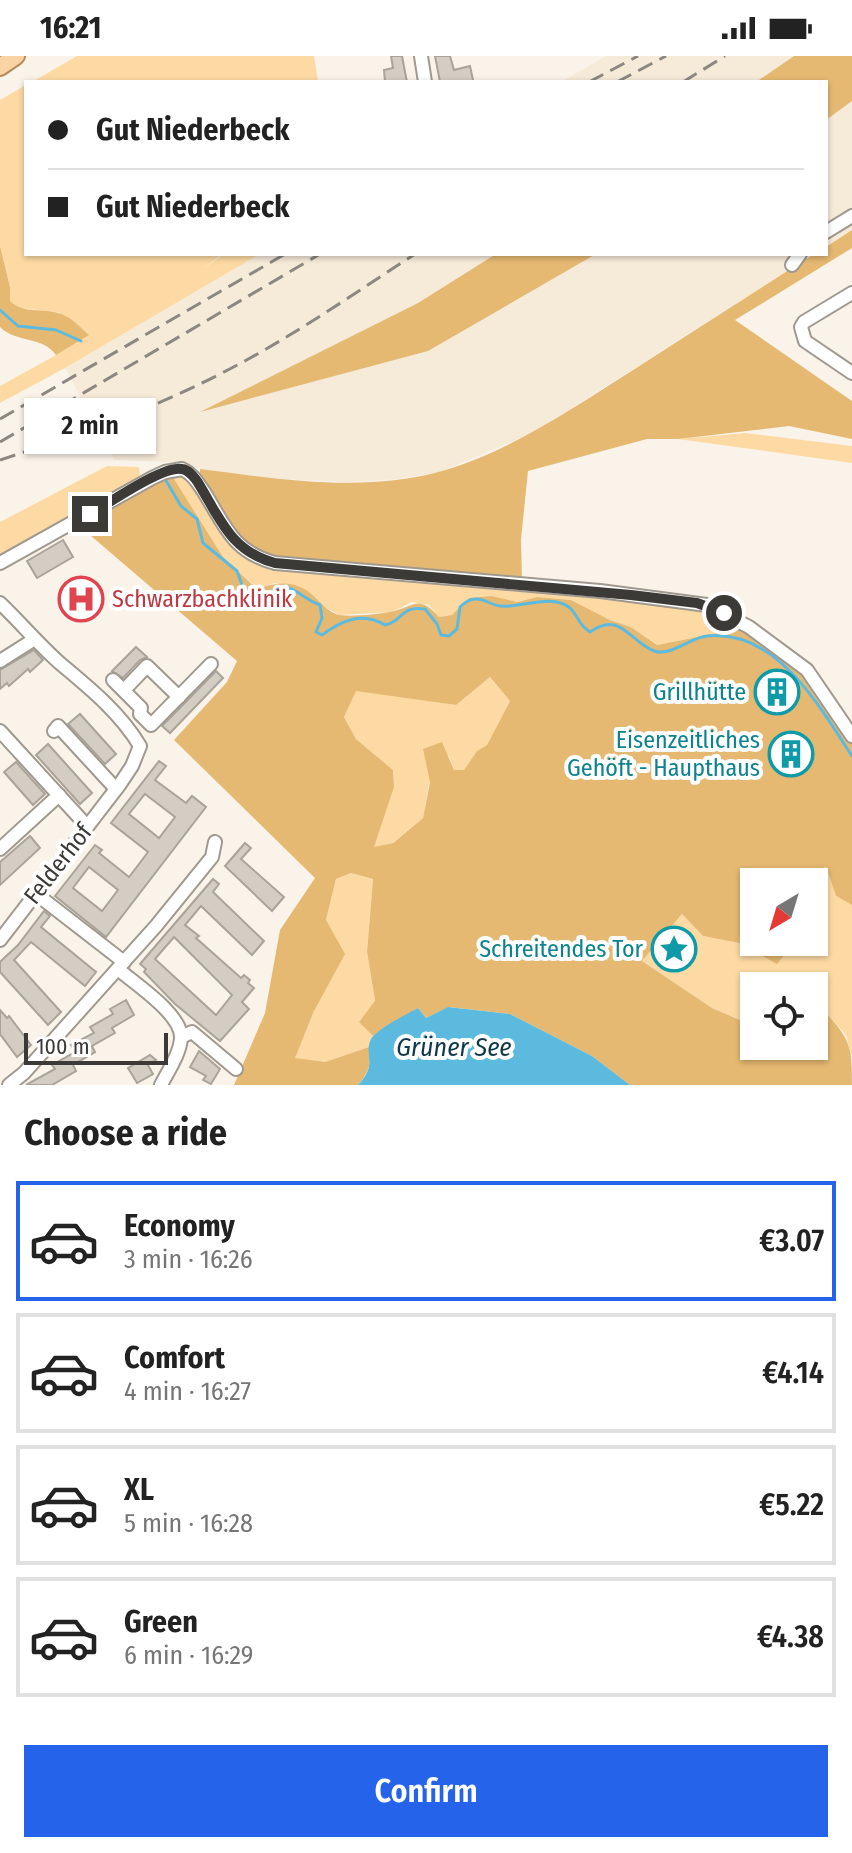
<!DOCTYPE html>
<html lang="en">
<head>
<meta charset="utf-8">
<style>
  body { margin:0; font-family:"Fira Sans Condensed",sans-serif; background:#f6f6f6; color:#222; height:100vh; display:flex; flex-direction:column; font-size:30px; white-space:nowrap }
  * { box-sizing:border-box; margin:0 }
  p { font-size:26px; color:#767676 }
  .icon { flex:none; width:44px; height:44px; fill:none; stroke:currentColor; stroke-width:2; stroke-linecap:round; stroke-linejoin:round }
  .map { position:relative; height:1029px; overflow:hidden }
  .side { display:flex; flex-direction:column; background:#fff; flex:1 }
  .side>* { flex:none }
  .top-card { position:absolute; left:24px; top:24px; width:804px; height:176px; border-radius:0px; box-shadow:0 2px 6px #0004; display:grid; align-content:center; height:176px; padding:0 24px; background:#fff }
  .needle { width:52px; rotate:218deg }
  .controls { position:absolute; left:740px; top:812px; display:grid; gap:16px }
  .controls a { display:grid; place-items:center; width:88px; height:88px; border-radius:0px; background:#fff; box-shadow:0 2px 6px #0004; font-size:40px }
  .scale { position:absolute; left:24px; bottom:20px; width:144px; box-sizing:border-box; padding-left:8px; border:4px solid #3c3a36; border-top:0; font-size:22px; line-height:28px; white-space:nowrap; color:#3c3a36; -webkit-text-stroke:6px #fff; paint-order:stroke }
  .end { position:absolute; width:36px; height:36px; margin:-18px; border:10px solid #3c3a36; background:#fff; box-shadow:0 0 0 4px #fff }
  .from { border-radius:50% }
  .bubble { position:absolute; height:56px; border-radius:0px; background:#fff; box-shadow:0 2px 6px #0004; font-size:26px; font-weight:600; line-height:56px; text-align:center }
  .top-card b { display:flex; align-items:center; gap:28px; height:76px; font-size:30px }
  .top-card b+b { border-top:2px solid #e0e0e0 }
  .top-card i { width:20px; height:20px; background:#222 }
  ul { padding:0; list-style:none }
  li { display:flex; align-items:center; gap:24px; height:120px; margin:0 16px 12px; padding:0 8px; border:4px solid #e0e0e0; border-radius:0px }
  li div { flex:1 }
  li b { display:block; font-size:30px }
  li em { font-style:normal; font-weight:600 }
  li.on { border-color:#2563eb }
  li>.icon { width:72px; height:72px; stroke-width:1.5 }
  h2 { padding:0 24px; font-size:36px; line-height:96px }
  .action { display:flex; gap:16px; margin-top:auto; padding:16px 24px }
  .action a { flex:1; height:92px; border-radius:0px; background:#2563eb; color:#fff; font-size:32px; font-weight:600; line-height:92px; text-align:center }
  .status { display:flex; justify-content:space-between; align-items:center; height:56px; padding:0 40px; background:#fff; direction:ltr }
  .status svg { height:22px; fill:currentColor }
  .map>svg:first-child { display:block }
  .built { fill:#f6ead9 }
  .green { fill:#fddaa3 }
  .forest { fill:#e6b972; fill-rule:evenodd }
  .water { fill:#5dbadf }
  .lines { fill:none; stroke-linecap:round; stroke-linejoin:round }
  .stream { stroke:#5dbadf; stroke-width:3 }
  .building { fill:#d4cdc3; stroke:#a9a399; stroke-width:2; fill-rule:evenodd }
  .minor-casing { stroke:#9f998f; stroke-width:16 }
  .major-casing { stroke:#b68a56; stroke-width:20 }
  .minor { stroke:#fff; stroke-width:12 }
  .major { stroke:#fad3a4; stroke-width:16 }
  .rail { stroke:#8c8881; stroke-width:3; stroke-dasharray:16 8; stroke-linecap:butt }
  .route { stroke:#3c3a36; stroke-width:10 }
  .labels { text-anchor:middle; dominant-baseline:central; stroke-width:8; stroke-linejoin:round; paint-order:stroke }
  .health-label { font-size:24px; fill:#be3a42; stroke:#fff; text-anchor:start }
  .culture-label { font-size:24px; fill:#0d838f; stroke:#fff; text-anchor:end }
  .street-label { font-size:24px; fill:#3c3a36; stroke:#fff }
  .water-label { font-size:26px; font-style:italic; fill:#0f3949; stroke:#fff }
</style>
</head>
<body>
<div class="status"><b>16:21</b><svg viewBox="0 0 49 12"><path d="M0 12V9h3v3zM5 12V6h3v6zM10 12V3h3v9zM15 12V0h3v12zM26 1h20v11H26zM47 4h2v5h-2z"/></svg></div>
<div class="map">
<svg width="852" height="1029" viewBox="0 0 852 1029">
  <rect width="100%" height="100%" fill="#faf3e9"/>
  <!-- built -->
  <g class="built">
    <path d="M606,0H794L756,26H561Z"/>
    <path d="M852,45V174L826,191V64Z"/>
    <path d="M260,198H496L418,247L205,354L428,295L596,198H814L534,376L443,415L398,423L352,426L279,423L200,413L175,406L114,404L65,312Z"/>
  </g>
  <!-- green -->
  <g class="green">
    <path d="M77,0H314L318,26H32Z"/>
    <path d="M26,29V198H222L203,213L224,198H260L65,312L0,347V330L56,299L88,279L58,256L17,252L9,245L10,231L0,190V44Z"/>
    <path d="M746,377L852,390V407L678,383Z"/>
    <path d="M107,410L139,411L140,423L0,500V466Z"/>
    <path d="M183,417L441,523L706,553L743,572L657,589L631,571L610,564L571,544L537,541L516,546L492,540L452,559L439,561L429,549L412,546L392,556L340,559L324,551L312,538L275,527L258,533L223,501L171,418Z"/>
    <path d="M490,621L510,645L487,689L477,695L464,714H454L448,698L429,727L423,762L392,787L373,792L394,731L393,714L356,683L344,661L356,634L456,649Z"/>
    <path d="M826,811L836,840L852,849V1002L846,979L826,957H814V930H754V970L712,952L642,905L682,858L703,880L739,887L777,907L795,886H814V826L780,825Z"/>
    <path d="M351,817L373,823L367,896L375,946L359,966L373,980L369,991L325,1006L294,1003L314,955L326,864L336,823Z"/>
  </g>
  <!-- forest -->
  <g class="forest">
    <path d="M794,0H852V45L826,64V26H756Z"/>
    <path d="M852,174V192L735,264L852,345V383L789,370L678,383H647L528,415L521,483L522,524L272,505L245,492L200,425V413C279,423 364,437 442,415C507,397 573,352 630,316C691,277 753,237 814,198H826V191Z"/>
    <path d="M0,190L10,231V245C24,259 44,251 61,258C72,262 80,271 89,279L56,299C43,280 16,287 0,271Z"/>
    <path d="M496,198H596L428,295L200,356L418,247Z"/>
    <path d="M171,418L223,501L257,533C279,525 297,524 315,541C322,548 329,557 340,559C350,561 380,558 390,556C414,551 418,537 439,561L452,559L469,542L492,540L517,546L537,541L571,544L610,564L631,571L657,589L743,572L800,617L852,684V849L836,840L826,811L781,826H754V886H795L777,908L739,887L703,880L682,858L642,905L712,952L754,970V990H814V957H826C851,984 852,992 852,1029H630L592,1000L510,958L449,951L426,962L418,952L373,980L359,966L375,945L367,896L373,823L351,817L336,823L326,864L345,898L314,955L295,1002L325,1006L369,991C372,1007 369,1017 358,1029H234L265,957L280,874L315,822L174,684L227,626L237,605L76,467ZM490,621L510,645L487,689L477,695L464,714H454L442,686L423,693L430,726L423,762L393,787L374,791L394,731L393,714L356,683L344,661L356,635L456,649Z"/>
  </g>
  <!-- water -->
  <path class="water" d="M448,951L510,958L592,1000L630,1029H358C379,1007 363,1000 371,983C377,973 407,958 418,952L426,962Z"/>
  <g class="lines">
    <!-- stream -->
    <g class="stream">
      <path d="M0,254L18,270L56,274L81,285"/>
      <path d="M113,348L115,353"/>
      <path d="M165,423L181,450L197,463L203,487L237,515L242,529L241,543L252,545L284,530C298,534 306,544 320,549L322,562L316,576L322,579C341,565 362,555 385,569C404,565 400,549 425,553L437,568L441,579L449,580L457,573L460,551C465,546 470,542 477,543C485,543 493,550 501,550C522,552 552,537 570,552C579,560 577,568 590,576C621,555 628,584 654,595C670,601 691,581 707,580C777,573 819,650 852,700"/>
    </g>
  </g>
  <!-- building -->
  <g class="building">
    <path d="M391,0H402L407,26H385L384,14L393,12Z"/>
    <path d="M435,0H450L454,14L470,10L473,24L470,26H440Z"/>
    <path d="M63,484L73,501L37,522L27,505Z"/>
    <path d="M84,524L98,549L77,561L63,537Z"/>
    <path d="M136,591L147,601L140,604L123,622L112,615Z"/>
    <path d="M34,594L43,604L30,616L28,613L9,630L7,627L0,633V614Z"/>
    <path d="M216,615L223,622L170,677L162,670Z"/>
    <path d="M80,658L116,698L105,708L68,668Z"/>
    <path d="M48,688L92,737L80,748L36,699Z"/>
    <path d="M159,705L166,710L155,724L186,747L192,740L206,751L106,881L55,840L95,789L102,794L99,797L129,821L139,808L148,796L111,767ZM145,738L175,761L159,782L129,758ZM89,811L118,834L102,855L73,832Z"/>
    <path d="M16,706L45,738L33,749L4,716Z"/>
    <path d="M30,780L40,792L0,829V806Z"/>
    <path d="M245,787L251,792L241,803L284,841L272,855L225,810Z"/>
    <path d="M213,823L219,828L213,836L264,885L252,899L201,850L185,869L199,880L196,882L241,922L244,919L250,924L248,927L254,932L242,946L249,953L220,985L175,948L144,916L146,913L140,908ZM174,881L232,939L216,959L155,903Z"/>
    <path d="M44,855L50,860L41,871L96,916L85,930L31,886L14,904L61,956L48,969L0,916V906L18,889Z"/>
    <path d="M126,944L134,959L112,972L115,977L92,990L95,996L73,1009L76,1015L52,1029H26L55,1013L52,1009L75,996L71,989L94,977L90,971L113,958L110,953Z"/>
    <path d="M0,954L7,962L9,960L31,989L17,1001L0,978Z"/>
    <path d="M199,995L220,1013L211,1028L203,1024L206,1020L190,1011Z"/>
    <path d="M150,999L156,1004L148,1009L153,1018L137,1027L128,1012Z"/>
  </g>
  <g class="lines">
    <!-- minor casing -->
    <g class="minor-casing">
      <g id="minor">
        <path d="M421,0L425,26"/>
        <path d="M826,176L852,160"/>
        <path d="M792,209L800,198"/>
        <path d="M852,237L804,266L801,271L805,285L852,317"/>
        <path d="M0,507L152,422L165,416L182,413C193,418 197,426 204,436C225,470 233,496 275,507L600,535L707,549L749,571L807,614L852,680"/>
        <path d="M0,547C21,567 40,590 62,609C91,633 121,658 140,690L132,710L120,728L0,884"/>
        <path d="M0,605L30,586"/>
        <path d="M113,624L141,652L140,658L151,669L211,608"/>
        <path d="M124,634L147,610L179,641"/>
        <path d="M0,675L87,770"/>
        <path d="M54,675L58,670L116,733"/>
        <path d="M0,793L59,739"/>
        <path d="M35,837L124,906"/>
        <path d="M118,913C135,928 182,958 181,982C180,998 168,1015 161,1029"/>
        <path d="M181,981L192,976L236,1013"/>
        <path d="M9,1029L24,1017L156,870L212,801L215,786"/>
      </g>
    </g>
    <!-- major casing -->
    <g class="major-casing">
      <path id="major" d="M0,11L16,0"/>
    </g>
    <!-- minor -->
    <use href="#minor" class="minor"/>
    <!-- major -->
    <use href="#major" class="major"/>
    <!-- rail -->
    <g class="rail">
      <path d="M589,26L638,0"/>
      <path d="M617,26L666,0"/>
      <path d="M683,26L725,0"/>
      <path d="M0,363L285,198"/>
      <path d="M0,386L320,198"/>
      <path d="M0,404C76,379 151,354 222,317C289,283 352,239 415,198"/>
    </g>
  </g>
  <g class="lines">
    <!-- route -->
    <path class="route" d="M90,458C108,448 163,409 182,413C189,414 193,420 197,425C220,462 230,495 275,507L631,539L697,547L724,557"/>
  </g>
  <!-- icons -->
  <defs>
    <g id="hospital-ring" transform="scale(2.3)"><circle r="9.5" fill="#fff" stroke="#e0444e" stroke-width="1.5"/><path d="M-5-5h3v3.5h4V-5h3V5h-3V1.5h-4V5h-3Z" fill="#e0444e"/></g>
    <g id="building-ring" transform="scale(2.3)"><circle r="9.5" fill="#fff" stroke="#0f9aa8" stroke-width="1.5"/><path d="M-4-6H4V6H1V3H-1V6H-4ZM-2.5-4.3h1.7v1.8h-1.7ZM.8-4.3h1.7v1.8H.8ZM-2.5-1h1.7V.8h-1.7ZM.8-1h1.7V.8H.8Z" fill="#0f9aa8"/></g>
    <g id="sight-ring" transform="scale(2.3)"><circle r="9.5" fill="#fff" stroke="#0f9aa8" stroke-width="1.5"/><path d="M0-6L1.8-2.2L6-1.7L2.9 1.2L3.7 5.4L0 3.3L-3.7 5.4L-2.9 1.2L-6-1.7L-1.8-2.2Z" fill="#0f9aa8"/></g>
  </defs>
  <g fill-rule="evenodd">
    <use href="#hospital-ring" x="81" y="543"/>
    <use href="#building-ring" x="777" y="636"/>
    <use href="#building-ring" x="791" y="698"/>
    <use href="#sight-ring" x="674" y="893"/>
  </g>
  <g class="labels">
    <!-- health labels -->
    <g class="health-label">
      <text x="112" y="543">Schwarzbachklinik</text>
    </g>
    <!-- culture labels -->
    <g class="culture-label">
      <text x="746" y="636">Grillhütte</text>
      <text x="760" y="684">Eisenzeitliches<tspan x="760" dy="28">Gehöft - Haupthaus</tspan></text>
      <text x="643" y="893">Schreitendes Tor</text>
    </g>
    <!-- street labels -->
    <g class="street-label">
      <text transform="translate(58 808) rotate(-52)">Felderhof</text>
    </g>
    <!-- water labels -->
    <g class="water-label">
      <text x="454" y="991">Grüner See</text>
    </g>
  </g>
</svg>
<div class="controls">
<a><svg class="needle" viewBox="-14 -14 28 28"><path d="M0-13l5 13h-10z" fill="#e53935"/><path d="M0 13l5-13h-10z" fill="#767676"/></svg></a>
<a><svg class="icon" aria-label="locate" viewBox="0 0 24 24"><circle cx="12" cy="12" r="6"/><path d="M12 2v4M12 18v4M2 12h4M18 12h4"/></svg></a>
</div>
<div class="scale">100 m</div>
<i class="end from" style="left:724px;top:557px"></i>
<i class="end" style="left:90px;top:458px"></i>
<div class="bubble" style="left:24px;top:342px;width:132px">2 min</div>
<div class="top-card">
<b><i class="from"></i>Gut Niederbeck</b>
<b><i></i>Gut Niederbeck</b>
</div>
</div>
<section class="side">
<h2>Choose a ride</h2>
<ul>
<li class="on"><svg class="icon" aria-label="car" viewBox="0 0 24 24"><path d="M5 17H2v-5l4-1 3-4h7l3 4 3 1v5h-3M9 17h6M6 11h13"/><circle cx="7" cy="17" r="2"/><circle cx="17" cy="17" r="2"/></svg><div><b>Economy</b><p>3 min · 16:26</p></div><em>€3.07</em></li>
<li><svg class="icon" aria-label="car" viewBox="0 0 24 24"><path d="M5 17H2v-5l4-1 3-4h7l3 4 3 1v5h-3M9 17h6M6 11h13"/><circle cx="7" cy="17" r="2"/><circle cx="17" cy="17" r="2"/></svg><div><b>Comfort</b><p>4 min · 16:27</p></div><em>€4.14</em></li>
<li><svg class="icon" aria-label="car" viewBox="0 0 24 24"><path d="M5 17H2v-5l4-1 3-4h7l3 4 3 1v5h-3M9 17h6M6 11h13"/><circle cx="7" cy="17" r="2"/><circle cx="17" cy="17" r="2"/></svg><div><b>XL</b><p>5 min · 16:28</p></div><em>€5.22</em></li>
<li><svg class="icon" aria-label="car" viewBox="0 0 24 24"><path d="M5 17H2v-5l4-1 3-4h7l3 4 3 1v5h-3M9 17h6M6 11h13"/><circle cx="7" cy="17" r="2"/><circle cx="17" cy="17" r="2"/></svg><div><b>Green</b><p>6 min · 16:29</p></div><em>€4.38</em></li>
</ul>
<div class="action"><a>Confirm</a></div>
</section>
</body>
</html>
